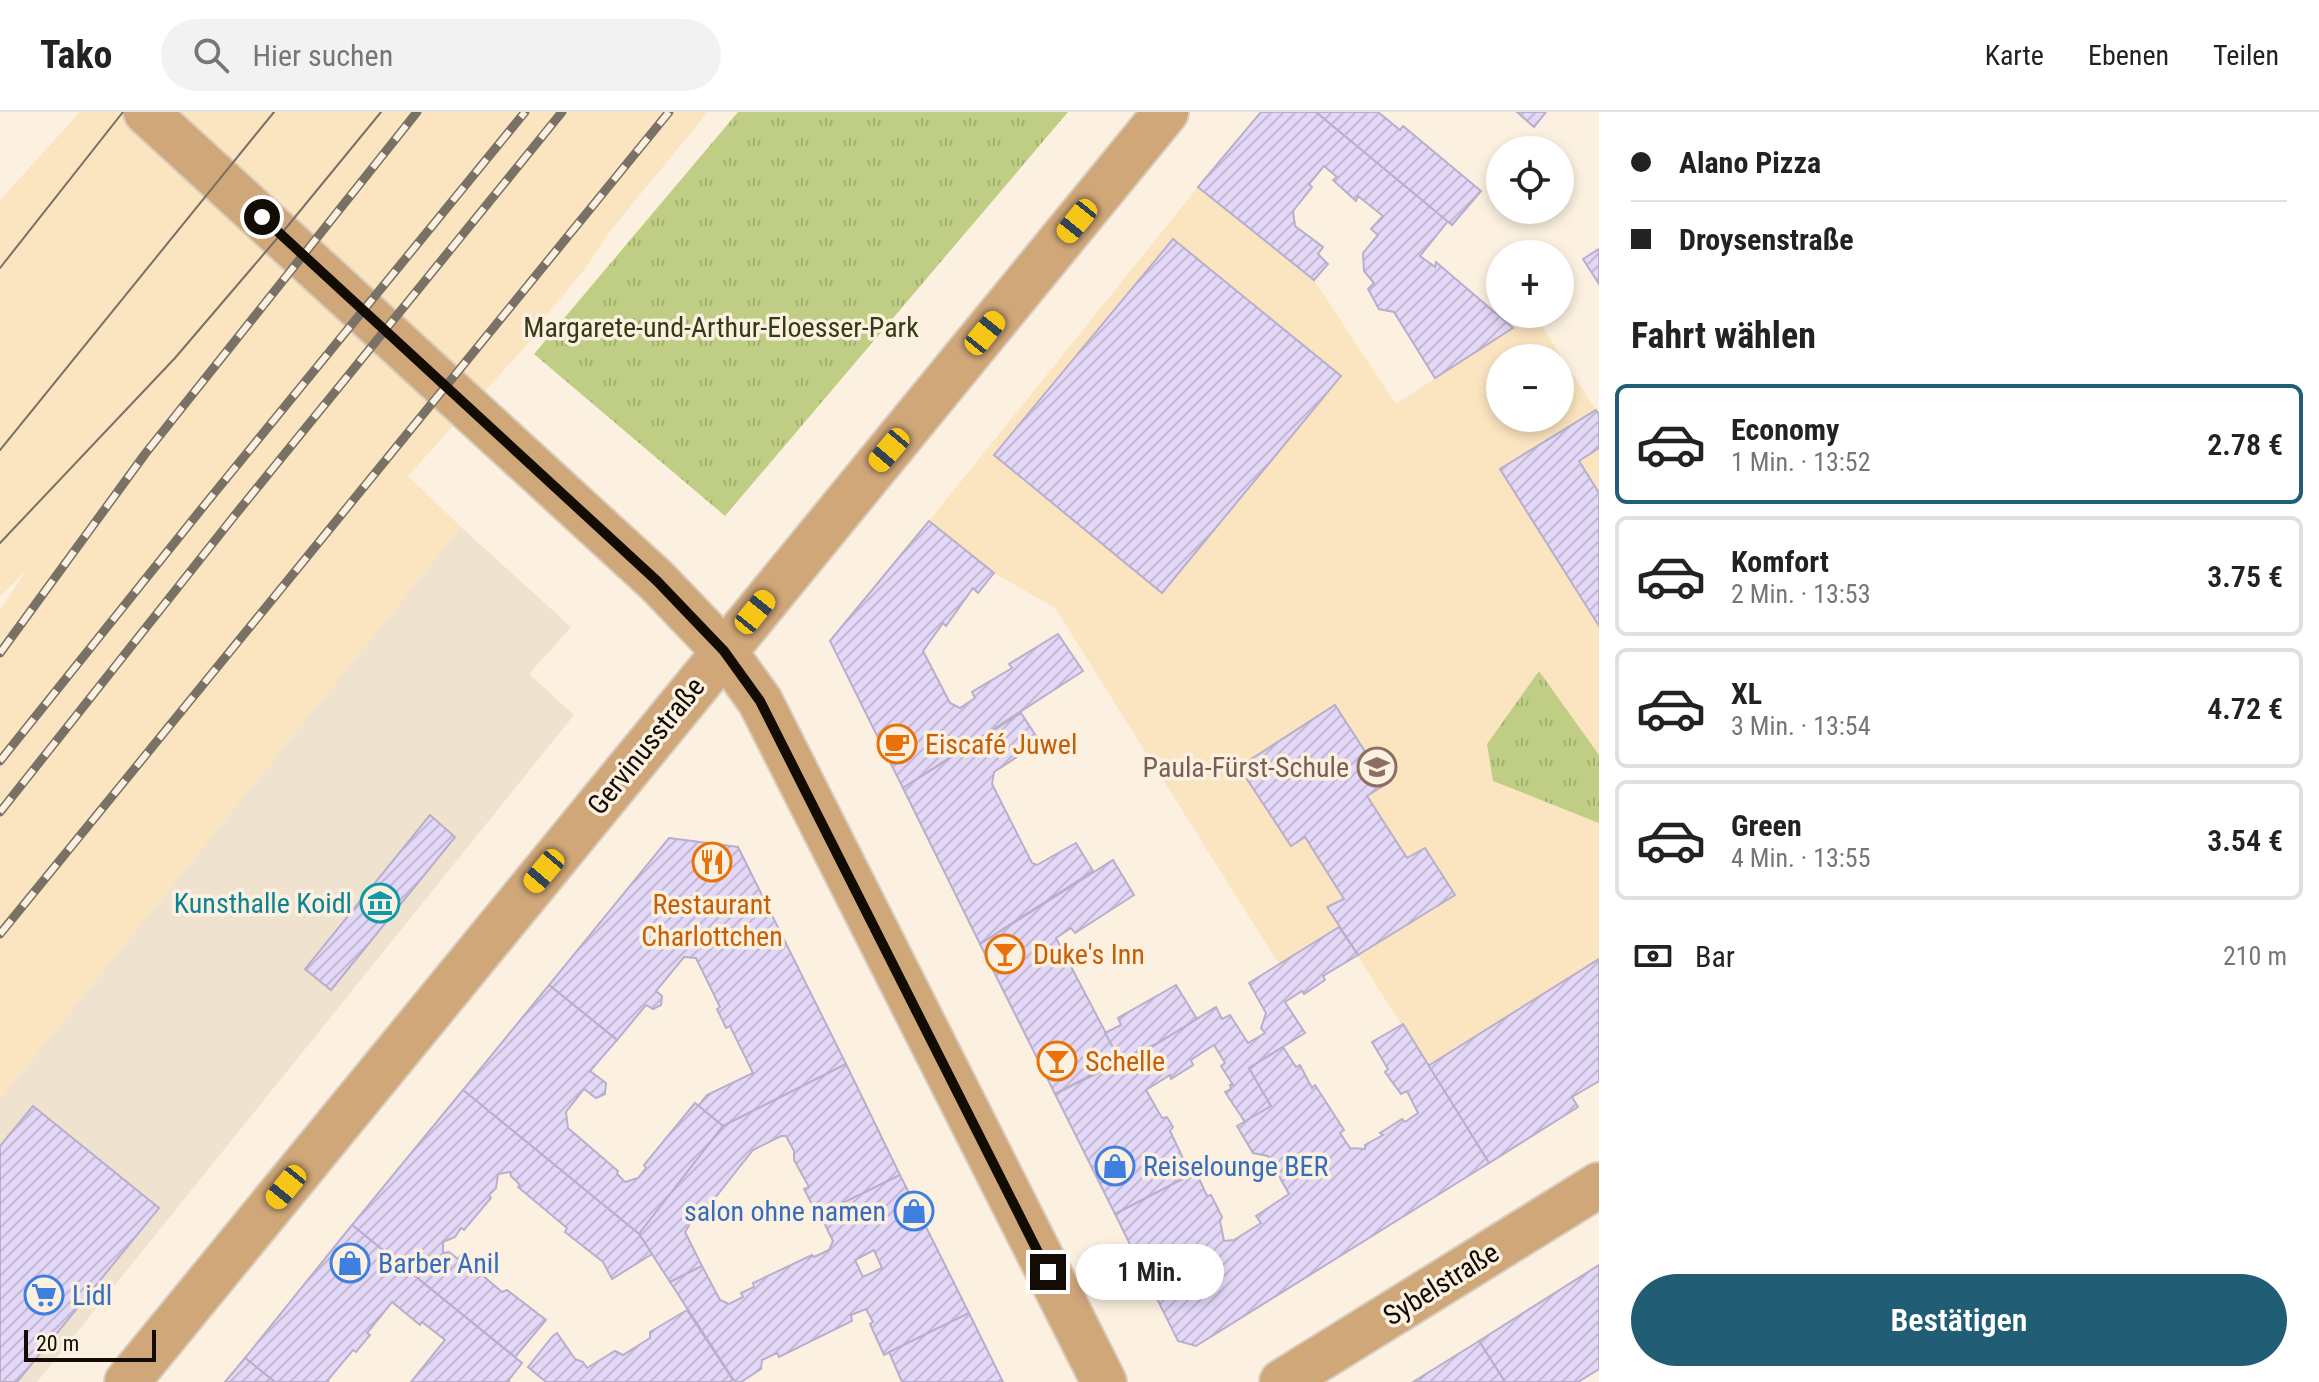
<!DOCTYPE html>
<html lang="de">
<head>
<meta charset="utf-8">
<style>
  body { margin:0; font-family:"Roboto Condensed",sans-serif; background:#f2f2f2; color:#222; height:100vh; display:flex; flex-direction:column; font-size:30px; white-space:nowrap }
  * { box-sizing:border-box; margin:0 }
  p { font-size:26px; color:#767676 }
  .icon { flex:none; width:44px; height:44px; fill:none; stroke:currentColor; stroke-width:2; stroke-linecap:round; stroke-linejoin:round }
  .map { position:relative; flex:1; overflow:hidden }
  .drawer { display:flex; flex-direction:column; background:#fff; width:720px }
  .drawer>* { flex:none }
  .guide { display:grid; align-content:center; height:176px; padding:0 32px; background:#fff }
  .controls { position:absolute; left:1486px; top:24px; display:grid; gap:16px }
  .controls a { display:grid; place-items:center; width:88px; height:88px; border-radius:50%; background:#fff; box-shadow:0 4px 12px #0003; font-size:40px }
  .scale { position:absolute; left:24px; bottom:20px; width:132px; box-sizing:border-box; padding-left:8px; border:4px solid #120c04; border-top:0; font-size:22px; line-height:28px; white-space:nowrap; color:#120c04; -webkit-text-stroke:6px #fcf1e0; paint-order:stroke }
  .end { position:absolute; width:36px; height:36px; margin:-18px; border:10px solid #120c04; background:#fff; box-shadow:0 0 0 4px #fff }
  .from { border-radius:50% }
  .bubble { position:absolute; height:56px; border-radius:28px; background:#fff; box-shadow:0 4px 12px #0003; font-size:26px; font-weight:600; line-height:56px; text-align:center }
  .car { position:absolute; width:24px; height:48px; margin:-24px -12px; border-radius:10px; box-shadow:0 0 6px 2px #0007; background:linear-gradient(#f5c518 24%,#345 0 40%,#f5c518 0 76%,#345 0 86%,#f5c518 0) }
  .guide b { display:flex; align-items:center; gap:28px; height:76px; font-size:30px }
  .guide b+b { border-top:2px solid #e0e0e0 }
  .guide i { width:20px; height:20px; background:#222 }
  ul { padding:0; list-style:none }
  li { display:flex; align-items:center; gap:24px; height:120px; margin:0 16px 12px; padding:0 16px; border:4px solid #e0e0e0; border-radius:12px }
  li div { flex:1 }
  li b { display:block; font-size:30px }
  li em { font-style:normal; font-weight:600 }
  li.selected { border-color:#225d76 }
  li>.icon { width:72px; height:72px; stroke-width:1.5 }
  h2 { padding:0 32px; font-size:36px; line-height:96px }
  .pay { display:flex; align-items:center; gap:20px; height:88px; padding:0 32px; font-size:30px }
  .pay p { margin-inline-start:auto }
  .cta { display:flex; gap:16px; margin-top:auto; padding:16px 32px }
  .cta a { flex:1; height:92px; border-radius:48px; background:#225d76; color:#fff; font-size:32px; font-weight:600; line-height:92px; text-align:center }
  header { display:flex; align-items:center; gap:48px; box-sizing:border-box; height:112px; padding:0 40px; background:#fff; border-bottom:2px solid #e0e0e0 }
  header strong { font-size:38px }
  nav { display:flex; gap:44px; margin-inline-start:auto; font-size:28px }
  .search { width:560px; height:72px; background:#f2f2f2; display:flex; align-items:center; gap:20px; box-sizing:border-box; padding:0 28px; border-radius:44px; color:#767676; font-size:30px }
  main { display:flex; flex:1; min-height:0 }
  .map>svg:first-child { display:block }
  .commercial { fill:#efe3cf }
  .built { fill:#fbe4c0; fill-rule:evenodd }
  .park { fill:url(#park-tufts) }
  .building { fill:url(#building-hatch); stroke:#b9aecc; stroke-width:2; fill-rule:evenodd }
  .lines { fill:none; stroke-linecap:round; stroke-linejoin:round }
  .minor-casing { stroke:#d7ccbd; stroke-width:48 }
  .minor { stroke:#d0a779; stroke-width:44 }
  .tram { stroke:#797165; stroke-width:2 }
  .rail-casing { stroke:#797165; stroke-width:9 }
  .rail { stroke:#fcf1e0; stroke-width:6; stroke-dasharray:18; stroke-linecap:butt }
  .route { stroke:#120c04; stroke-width:10 }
  .labels { text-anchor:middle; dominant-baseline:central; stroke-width:7; stroke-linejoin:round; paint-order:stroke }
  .park-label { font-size:28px; fill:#333a14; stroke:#fcf1e0 }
  .food-label { font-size:28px; fill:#c56008; stroke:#fcf1e0; text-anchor:start }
  .street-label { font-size:28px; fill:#120c04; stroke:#fcf1e0 }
  .education-label { font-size:28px; fill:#785e54; stroke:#fcf1e0; text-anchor:end }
  .culture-label { font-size:28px; fill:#0d838f; stroke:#fcf1e0; text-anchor:end }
  .shop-label { font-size:28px; fill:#366cbe; stroke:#fcf1e0; text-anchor:start }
</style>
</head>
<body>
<header>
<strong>Tako</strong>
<div class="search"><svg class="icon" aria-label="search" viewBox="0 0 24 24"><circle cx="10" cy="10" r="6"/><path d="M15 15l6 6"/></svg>Hier suchen</div>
<nav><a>Karte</a><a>Ebenen</a><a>Teilen</a></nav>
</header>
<main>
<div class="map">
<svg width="1599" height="1270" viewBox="0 0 1599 1270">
  <defs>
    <pattern id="park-tufts" width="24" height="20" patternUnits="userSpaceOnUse" patternTransform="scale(2)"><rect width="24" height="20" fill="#bfce84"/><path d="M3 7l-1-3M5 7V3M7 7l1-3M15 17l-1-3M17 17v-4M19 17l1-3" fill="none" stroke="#a3b070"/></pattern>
    <pattern id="building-hatch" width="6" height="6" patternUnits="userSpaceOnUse" patternTransform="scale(2)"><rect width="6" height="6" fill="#e3d8f7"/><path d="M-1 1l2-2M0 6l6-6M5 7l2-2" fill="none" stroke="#c2b8d2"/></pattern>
  </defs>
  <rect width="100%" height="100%" fill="#fcf1e0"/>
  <!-- commercial -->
  <path class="commercial" d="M461,415L571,515L529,562L574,603L37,1270H0V987Z"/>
  <!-- built -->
  <g class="built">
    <path d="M80,0H708L611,118L587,154L538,214L532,227L408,364L461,415L0,987V498L26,459L0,484V88Z"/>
    <path d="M1198,75L1314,168L1396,292L1534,202L1599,303V969L1572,985L1428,954L1339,815L1280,854L1055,496L994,461L929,409ZM1500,246H1560V306H1500Z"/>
  </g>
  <!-- park -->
  <g class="park">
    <path d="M738,0H1068L725,404L534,242Z"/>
    <path d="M1539,559L1599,643V711L1493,669L1487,632Z"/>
  </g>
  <!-- building -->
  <g class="building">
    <path d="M1261,0H1316L1448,109L1420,144L1435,155L1436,150L1513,216L1435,266L1394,200L1379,197L1368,177L1374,171L1364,159L1363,141L1378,123L1371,117L1383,104L1358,84L1356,89L1333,68L1337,65L1324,54L1309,72L1312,75L1293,99L1295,114L1323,135L1318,142L1328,152L1314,168L1198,75Z"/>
    <path d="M1316,0H1378L1400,18L1403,14L1481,79L1452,113Z"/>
    <path d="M1517,0H1546L1534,15Z"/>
    <path d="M1173,127L1341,264L1162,481L994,343Z"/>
    <path d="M1599,137V172L1583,147Z"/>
    <path d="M1596,298L1599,303V336L1579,349L1599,381V514L1500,357Z"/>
    <path d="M929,409L994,461L978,481L973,476L946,514L943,511L923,539L950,591L960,596L975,586L972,580L1012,556L1009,552L1058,522L1083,559L903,676L830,529Z"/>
    <path d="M1335,593L1386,672L1367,684L1407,746L1425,736L1455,783L1358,843L1327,795L1344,787L1305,725L1291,734L1239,655Z"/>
    <path d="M1021,601L1040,630L994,660L992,672L1032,751L1037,753L1076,731L1093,759L980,832L903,676Z"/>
    <path d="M430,703L455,725L331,878L305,857Z"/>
    <path d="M669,726L738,735L846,952L723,1014L698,994L707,983L753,961L730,914L726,916L717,897L720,895L696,846L684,845L656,879L662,884L661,893L653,897L646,893L617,928L549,873Z"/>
    <path d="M1113,748L1134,783L1075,821L1071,816L1056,826L1120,948L1055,982L980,832Z"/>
    <path d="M1339,815L1358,843L1323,864L1325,868L1304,882L1302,879L1285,890L1305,921L1249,956L1271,994L1245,1010L1225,980L1231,977L1230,973H1233L1221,954L1225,951L1214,933L1191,948L1193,953L1171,967L1170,963L1146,978L1162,1006L1167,1005L1173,1015L1170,1019L1191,1063L1115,1102L1055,982L1156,932L1216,895L1222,907L1230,903L1248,931L1265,921L1261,916L1266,901L1249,871Z"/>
    <path d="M1599,847V969L1572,985L1578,995L1489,1051L1428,954Z"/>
    <path d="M549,873L617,928L590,959L606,971L605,982L596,986L584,977L566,1000L568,1016L618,1059L617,1062L625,1070L638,1066L646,1056L644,1053L695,991L723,1014L639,1122L463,978Z"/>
    <path d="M1176,873L1197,907L1156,932L1120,948L1105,921L1121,913L1118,906Z"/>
    <path d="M1403,912L1489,1051L1196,1234L1178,1229L1115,1102L1196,1060L1207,1084L1211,1083L1222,1105L1220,1109L1224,1129L1234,1128L1261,1111L1256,1104L1289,1082L1268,1044L1253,1041L1237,1014L1271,994L1249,956L1283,935L1296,955L1300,953L1312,976L1315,973L1344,1018L1340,1021L1350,1036L1365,1037V1033L1383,1023L1380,1021L1402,1007L1405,1010L1418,1001L1407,979L1401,982L1385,960L1388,957L1372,930Z"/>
    <path d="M846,952L900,1063L818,1104L804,1077L809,1075L794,1048V1039L786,1024H781L753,1038L702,1102L698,1099L685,1120L702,1154L670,1170L639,1122L723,1014Z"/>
    <path d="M463,978L639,1122L652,1142L612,1167L603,1150L565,1120L567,1116L518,1075L520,1073L511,1064L510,1060L498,1062L496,1076L489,1083L491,1086L464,1118L461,1116L455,1125L443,1130V1141L449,1140L458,1147L460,1144L502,1180L507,1178L546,1208L515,1245L352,1113Z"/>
    <path d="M33,994L159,1096L17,1270H0V1034Z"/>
    <path d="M900,1063L969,1201L884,1243L870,1212L873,1210L866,1197L851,1203L852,1209L779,1245L777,1241L762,1248L761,1257L741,1270H735L670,1170L702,1154L720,1188L729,1192L743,1185L741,1181L754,1175L753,1171L812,1143L814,1145L829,1138L833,1129L820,1102ZM874,1138L882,1156L863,1165L855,1148Z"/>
    <path d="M352,1113L522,1251L508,1269L510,1270H411L445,1228L422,1210L420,1213L392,1190L367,1221L370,1223L356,1240L353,1238L327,1269L329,1270H275L245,1246Z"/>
    <path d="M1599,1153V1257L1578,1270H1505L1479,1229Z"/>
    <path d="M687,1198L733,1268L729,1270H546L528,1255L552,1225L557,1221L575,1247L583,1250L587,1256L615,1239L623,1243L650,1226V1220Z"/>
    <path d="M969,1201L1003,1270H902L889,1240Z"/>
    <path d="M1479,1229L1505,1270H1413Z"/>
    <path d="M245,1246L275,1270H225Z"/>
  </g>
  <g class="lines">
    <!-- minor casing -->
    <g class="minor-casing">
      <g id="minor">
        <path d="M146,0L657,469L724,539L760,589L1104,1270"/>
        <path d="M127,1270L1166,0"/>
        <path d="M1282,1270L1599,1073"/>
      </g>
    </g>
    <!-- minor -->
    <use href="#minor" class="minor"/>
    <!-- tram -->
    <g class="tram">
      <path d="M0,156L123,0"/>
      <path d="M0,338L274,0"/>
      <path d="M0,431L175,246L286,116L381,0"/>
    </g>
    <!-- rail casing -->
    <g class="rail-casing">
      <g id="rail">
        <path d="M0,541L145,342L417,0"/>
        <path d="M0,649L207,390L525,0"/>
        <path d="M0,700L235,403L562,0"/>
        <path d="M0,822L669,0"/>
      </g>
    </g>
    <!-- rail -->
    <use href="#rail" class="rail"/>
  </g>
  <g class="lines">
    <!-- route -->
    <path class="route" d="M262,105L657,469L724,539L760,589L1048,1160"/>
  </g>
  <!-- icons -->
  <defs>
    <g id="cafe-ring" transform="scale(2)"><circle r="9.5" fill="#fcf1e0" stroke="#e8710a" stroke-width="1.5"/><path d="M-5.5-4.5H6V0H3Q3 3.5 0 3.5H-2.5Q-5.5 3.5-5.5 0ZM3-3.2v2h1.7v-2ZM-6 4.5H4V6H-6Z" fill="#e8710a"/></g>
    <g id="school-ring" transform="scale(2)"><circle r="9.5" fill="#fcf1e0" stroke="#8d6e63" stroke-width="1.5"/><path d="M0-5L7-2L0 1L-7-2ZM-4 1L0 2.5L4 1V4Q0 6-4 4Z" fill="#8d6e63"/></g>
    <g id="restaurant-ring" transform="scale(2)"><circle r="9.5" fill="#fcf1e0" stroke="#e8710a" stroke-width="1.5"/><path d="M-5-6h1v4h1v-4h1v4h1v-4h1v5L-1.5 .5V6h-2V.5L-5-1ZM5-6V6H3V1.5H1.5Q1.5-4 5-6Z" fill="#e8710a"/></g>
    <g id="museum-ring" transform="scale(2)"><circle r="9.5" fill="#fcf1e0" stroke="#0f9aa8" stroke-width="1.5"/><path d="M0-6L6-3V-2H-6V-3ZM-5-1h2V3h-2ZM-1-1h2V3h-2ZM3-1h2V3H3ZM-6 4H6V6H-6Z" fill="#0f9aa8"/></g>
    <g id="bar-ring" transform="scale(2)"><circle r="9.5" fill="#fcf1e0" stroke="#e8710a" stroke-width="1.5"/><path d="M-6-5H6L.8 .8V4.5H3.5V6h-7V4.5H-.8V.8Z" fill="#e8710a"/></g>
    <g id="shop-ring" transform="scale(2)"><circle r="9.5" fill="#fcf1e0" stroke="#3f7fe0" stroke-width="1.5"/><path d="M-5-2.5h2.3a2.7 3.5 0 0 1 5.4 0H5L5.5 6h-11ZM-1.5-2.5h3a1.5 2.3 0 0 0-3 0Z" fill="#3f7fe0"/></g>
    <g id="supermarket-ring" transform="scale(2)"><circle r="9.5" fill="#fcf1e0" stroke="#3f7fe0" stroke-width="1.5"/><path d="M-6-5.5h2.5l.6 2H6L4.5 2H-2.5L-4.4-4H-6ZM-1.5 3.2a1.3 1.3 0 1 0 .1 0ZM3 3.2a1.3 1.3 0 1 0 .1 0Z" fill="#3f7fe0"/></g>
  </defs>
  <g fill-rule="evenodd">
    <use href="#cafe-ring" x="897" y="632"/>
    <use href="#school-ring" x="1377" y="655"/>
    <use href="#restaurant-ring" x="712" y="750"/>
    <use href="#museum-ring" x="380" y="791"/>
    <use href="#bar-ring" x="1005" y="842"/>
    <use href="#bar-ring" x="1057" y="949"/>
    <use href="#shop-ring" x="1115" y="1054"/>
    <use href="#shop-ring" x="914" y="1099"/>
    <use href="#shop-ring" x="350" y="1151"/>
    <use href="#supermarket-ring" x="44" y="1183"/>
  </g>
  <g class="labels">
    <!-- park labels -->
    <g class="park-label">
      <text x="721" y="215">Margarete-und-Arthur-Eloesser-Park</text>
    </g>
    <!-- food labels -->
    <g class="food-label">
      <text x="925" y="632">Eiscafé Juwel</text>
      <text x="712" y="792" text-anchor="middle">Restaurant<tspan x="712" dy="32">Charlottchen</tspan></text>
      <text x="1033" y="842">Duke's Inn</text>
      <text x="1085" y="949">Schelle</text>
    </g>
    <!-- street labels -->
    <g class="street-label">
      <text transform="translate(646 634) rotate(-51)">Gervinusstraße</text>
      <text transform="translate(1441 1172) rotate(-32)">Sybelstraße</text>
    </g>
    <!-- education labels -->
    <g class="education-label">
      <text x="1349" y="655">Paula-Fürst-Schule</text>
    </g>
    <!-- culture labels -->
    <g class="culture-label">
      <text x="352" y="791">Kunsthalle Koidl</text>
    </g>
    <!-- shop labels -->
    <g class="shop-label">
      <text x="1143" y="1054">Reiselounge BER</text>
      <text x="886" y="1099" text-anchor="end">salon ohne namen</text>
      <text x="378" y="1151">Barber Anil</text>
      <text x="72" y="1183">Lidl</text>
    </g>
  </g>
</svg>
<div class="controls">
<a><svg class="icon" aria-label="locate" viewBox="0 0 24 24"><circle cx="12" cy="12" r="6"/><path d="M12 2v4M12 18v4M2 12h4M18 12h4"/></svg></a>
<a>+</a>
<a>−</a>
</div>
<div class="scale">20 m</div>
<i class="end from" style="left:262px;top:105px"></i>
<i class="end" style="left:1048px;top:1160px"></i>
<div class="bubble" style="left:1076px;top:1132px;width:148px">1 Min.</div>
<i class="car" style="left:1077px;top:109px;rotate:219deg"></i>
<i class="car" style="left:985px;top:221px;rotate:39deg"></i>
<i class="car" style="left:889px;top:338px;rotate:220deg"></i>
<i class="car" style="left:755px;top:500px;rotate:39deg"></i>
<i class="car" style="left:544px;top:759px;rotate:220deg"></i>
<i class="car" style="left:286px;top:1075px;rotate:219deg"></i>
</div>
<section class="drawer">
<div class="guide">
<b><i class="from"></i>Alano Pizza</b>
<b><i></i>Droysenstraße</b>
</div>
<h2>Fahrt wählen</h2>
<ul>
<li class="selected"><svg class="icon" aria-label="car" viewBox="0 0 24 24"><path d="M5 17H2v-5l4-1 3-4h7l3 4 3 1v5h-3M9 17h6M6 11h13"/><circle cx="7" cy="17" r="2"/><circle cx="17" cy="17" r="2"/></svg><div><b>Economy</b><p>1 Min. · 13:52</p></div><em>2.78 €</em></li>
<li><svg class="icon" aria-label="car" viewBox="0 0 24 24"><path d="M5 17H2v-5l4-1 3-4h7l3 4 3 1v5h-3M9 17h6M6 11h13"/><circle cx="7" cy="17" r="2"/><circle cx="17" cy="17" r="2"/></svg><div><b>Komfort</b><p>2 Min. · 13:53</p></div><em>3.75 €</em></li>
<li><svg class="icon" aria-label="car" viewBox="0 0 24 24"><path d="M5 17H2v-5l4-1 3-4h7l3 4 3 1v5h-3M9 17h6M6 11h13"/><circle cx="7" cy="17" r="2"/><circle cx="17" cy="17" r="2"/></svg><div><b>XL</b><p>3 Min. · 13:54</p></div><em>4.72 €</em></li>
<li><svg class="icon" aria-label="car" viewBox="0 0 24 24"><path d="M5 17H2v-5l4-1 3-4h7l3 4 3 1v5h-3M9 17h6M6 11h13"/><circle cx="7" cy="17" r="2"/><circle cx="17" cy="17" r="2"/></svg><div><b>Green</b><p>4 Min. · 13:55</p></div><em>3.54 €</em></li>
</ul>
<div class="pay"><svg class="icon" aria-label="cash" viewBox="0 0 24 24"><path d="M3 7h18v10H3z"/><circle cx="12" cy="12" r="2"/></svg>Bar<p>210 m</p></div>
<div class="cta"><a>Bestätigen</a></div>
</section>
</main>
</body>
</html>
